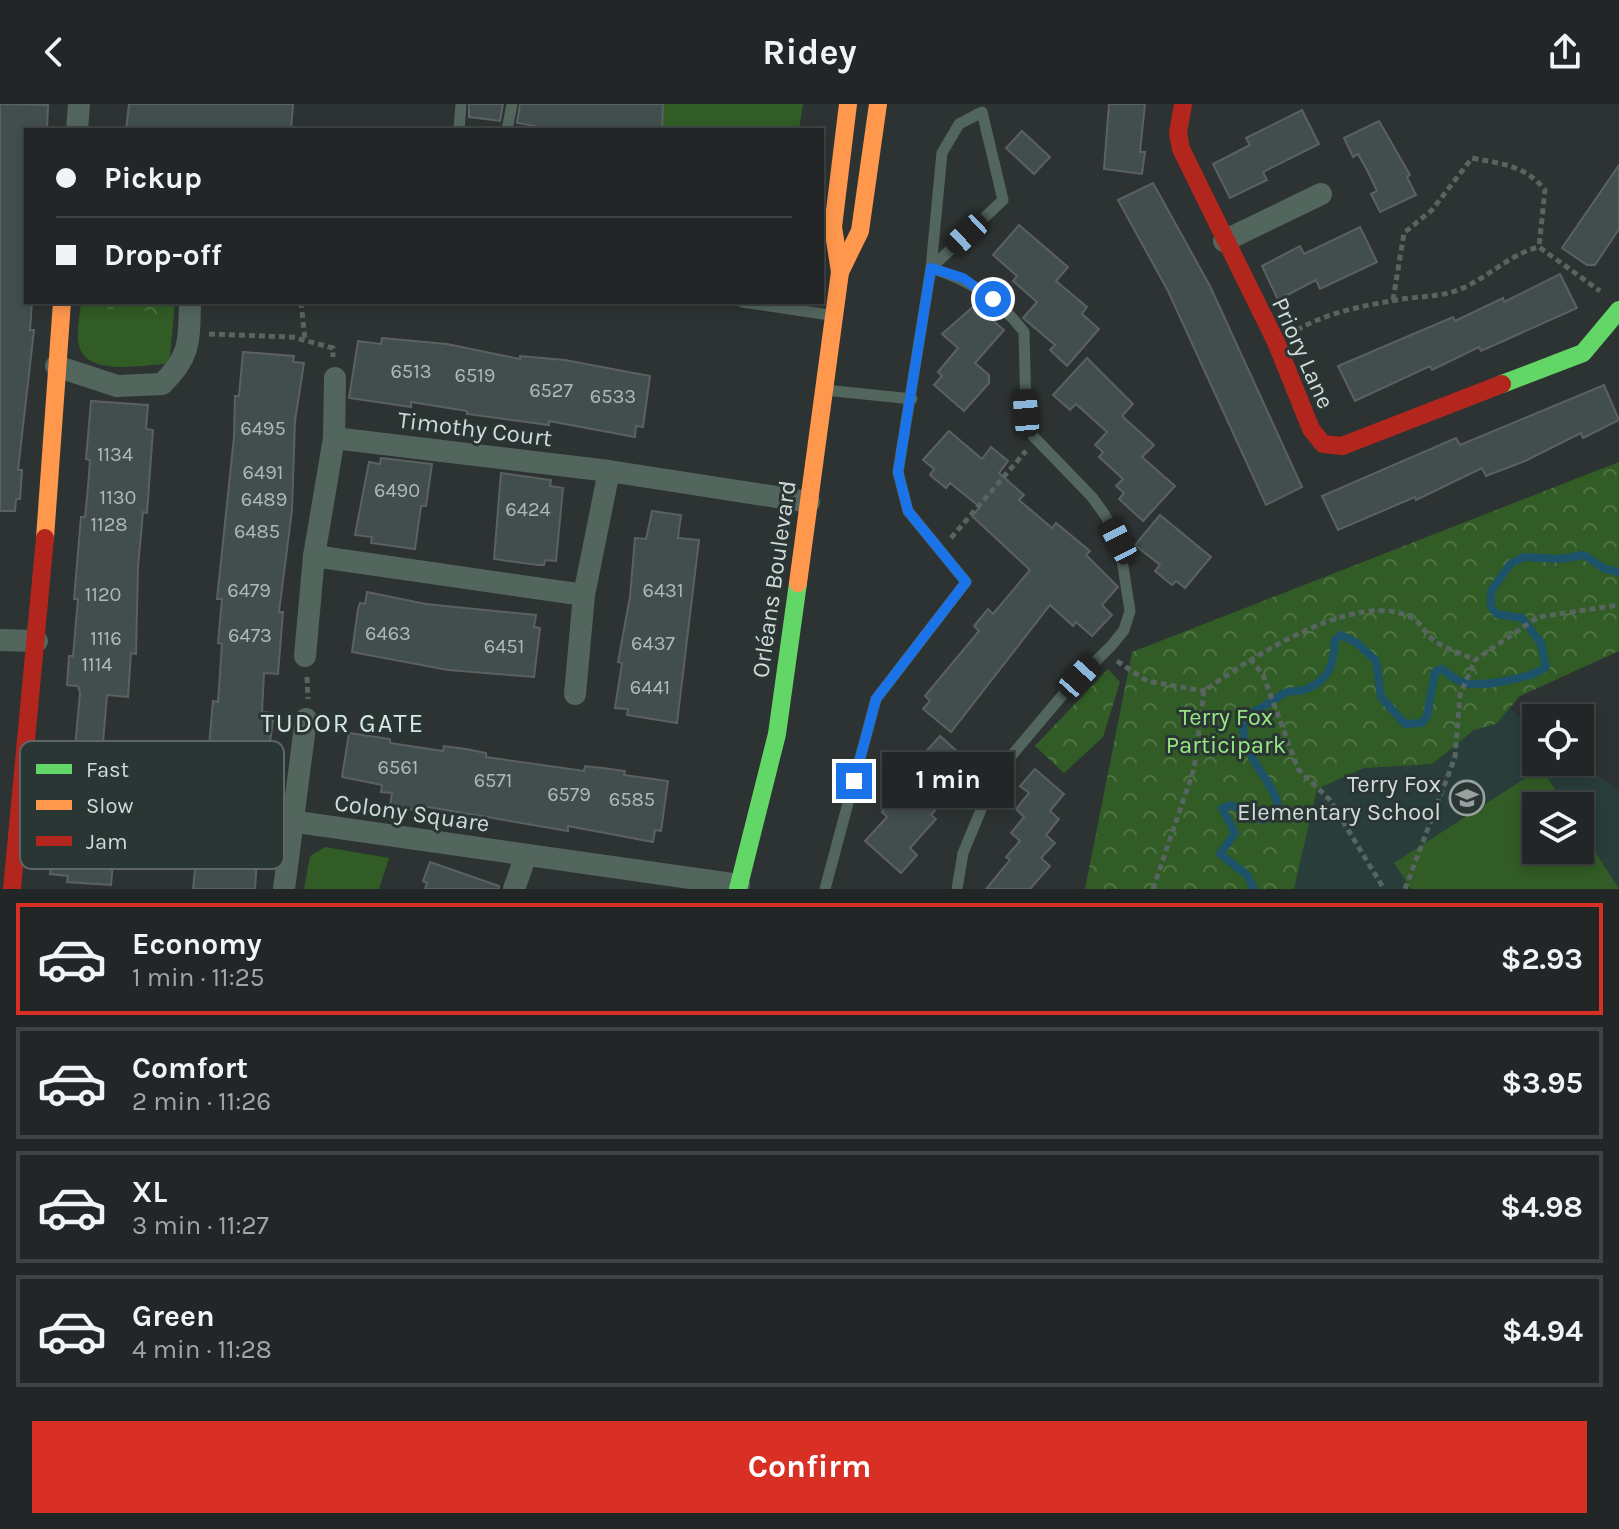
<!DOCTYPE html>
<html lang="en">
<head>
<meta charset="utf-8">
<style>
  body { margin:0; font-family:Karla,sans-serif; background:#2a2e2e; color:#f1f3f6; height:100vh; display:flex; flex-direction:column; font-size:30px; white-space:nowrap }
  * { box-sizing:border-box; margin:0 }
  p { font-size:26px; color:#a2a5a7 }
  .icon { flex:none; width:44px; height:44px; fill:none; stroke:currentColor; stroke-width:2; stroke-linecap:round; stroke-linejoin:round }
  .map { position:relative; height:785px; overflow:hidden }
  .panel { display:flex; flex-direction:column; background:#222626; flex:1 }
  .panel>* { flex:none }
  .top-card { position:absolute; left:24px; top:24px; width:800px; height:176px; border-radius:0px; box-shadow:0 4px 12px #0003,0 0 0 2px #3f4343; display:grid; align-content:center; height:176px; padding:0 32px; background:#222626 }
  .tools { position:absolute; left:1522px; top:600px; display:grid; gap:16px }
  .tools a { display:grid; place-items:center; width:72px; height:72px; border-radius:0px; background:#222626; box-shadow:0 4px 12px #0003,0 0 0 2px #3f4343; font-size:40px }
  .end { position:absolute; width:36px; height:36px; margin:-18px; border:10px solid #1a73e8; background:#fff; box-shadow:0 0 0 4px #fff }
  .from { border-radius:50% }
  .bubble { position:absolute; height:56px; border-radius:0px; background:#222626; box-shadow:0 4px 12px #0003,0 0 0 2px #3f4343; font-size:26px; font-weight:700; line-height:56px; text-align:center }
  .car { position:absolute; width:24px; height:48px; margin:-24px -12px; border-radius:10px; box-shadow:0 0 6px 2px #0007; background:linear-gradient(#222 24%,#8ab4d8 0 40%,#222 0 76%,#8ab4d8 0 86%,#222 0) }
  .top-card b { display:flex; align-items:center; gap:28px; height:76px; font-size:30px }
  .top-card b+b { border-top:2px solid #3f4343 }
  .top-card i { width:20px; height:20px; background:#f1f3f6 }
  ul { padding:14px 0 0; list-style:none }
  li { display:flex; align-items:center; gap:24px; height:112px; margin:0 16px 12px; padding:0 16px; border:4px solid #3f4343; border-radius:0px }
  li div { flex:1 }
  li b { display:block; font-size:30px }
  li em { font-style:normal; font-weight:700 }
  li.active { border-color:#d93025 }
  li>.icon { width:72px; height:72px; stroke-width:1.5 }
  .action { display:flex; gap:16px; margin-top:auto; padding:16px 32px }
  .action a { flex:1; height:92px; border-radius:0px; background:#d93025; color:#fff; font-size:32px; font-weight:700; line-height:92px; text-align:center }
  header { display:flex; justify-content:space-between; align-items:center; height:104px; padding:0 32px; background:#222626; font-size:36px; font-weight:700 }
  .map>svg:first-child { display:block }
  .built { fill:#293d3a; fill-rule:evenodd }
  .grass { fill:#315c25 }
  .forest { fill:url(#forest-crowns) }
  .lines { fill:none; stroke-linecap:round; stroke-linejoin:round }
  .stream { stroke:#1c536b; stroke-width:8 }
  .building { fill:#424e4e; stroke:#5b6060; stroke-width:2 }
  .path { stroke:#57645f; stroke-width:5; stroke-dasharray:6 4; stroke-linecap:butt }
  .lane { stroke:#53665e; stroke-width:11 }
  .street { stroke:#53665e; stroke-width:22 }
  .fast { stroke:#63d668; stroke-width:18 }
  .slow { stroke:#ff974d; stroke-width:18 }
  .jam { stroke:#b3261e; stroke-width:18 }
  .route { stroke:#1a73e8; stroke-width:10 }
  .labels { text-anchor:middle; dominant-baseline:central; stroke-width:6; stroke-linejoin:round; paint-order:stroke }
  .number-label { font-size:20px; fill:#afb8b7 }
  .street-label { font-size:24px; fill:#d3dbda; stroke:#2a3634 }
  .park-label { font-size:24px; fill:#98e682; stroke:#2a3634 }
  .poi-label { font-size:24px; fill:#d3dbda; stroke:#2a3634; text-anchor:end }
  .neighbourhood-label { font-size:26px; letter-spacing:2px; fill:#d8e8e5; stroke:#2a3634 }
  .key { fill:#2a3634; stroke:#5d6866; stroke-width:2 }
  .key-label { font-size:22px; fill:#d3dbda }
</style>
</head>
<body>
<header><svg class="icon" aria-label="back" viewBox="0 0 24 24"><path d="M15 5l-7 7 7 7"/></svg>Ridey<svg class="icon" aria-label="share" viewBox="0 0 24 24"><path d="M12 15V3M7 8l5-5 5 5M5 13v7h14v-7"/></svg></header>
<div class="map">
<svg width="1619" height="785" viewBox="0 0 1619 785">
  <defs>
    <pattern id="forest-crowns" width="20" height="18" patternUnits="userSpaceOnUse" patternTransform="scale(2)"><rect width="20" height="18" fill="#315c25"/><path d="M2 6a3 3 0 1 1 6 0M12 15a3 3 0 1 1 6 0" fill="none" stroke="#4e7344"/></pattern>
  </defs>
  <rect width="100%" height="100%" fill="#2d3332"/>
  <!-- built -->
  <path class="built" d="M1503,600L1536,625V658H1580L1619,687V785H1294L1317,685ZM1536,702H1580V746H1536Z"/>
  <!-- grass -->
  <g class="grass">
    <path d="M660,0H803L799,26H669L661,21Z"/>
    <path d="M81,198H175L170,253L166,260C140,261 81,274 78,236C77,224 80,210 81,198Z"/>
    <path d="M1541,664L1566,702H1536V746H1580V724L1619,785H1411L1394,759Z"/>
    <path d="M325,743L389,754L379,785H304L310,752Z"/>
  </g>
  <!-- forest -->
  <g class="forest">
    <path d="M108,198H163L162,220L150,219L151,207L107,205Z"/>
    <path d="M1619,358V547L1520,592L1496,620L1474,626L1432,660L1364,664L1317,685L1294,785H1085L1132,548Z"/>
    <path d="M1108,565L1120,578L1103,633L1064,669L1035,642Z"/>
  </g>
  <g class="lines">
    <!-- stream -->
    <path class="stream" d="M1254,785L1247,771L1220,750L1235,729L1222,704L1231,701L1263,716L1276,709L1278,700C1270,671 1235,647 1245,612C1260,606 1271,597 1285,589C1291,586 1297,588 1304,586C1329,577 1334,560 1335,536L1341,531L1357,539L1376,557L1381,593L1405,620L1422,619L1427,612L1435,568L1442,565C1451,572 1459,579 1471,580C1490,581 1532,574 1546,563L1541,539L1522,514L1497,510L1491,503V487L1510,460L1524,453L1560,455L1584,451L1605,465L1619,468"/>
  </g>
  <!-- building -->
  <g class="building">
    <path d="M0,0L48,1L47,26H26V198H32L30,226H34L18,366H22L20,395H16L15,407H0Z"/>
    <path d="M129,0H293L291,26H126Z"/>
    <path d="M469,0H503L500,17L469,13Z"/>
    <path d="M520,0H663L662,26H535V22L517,19Z"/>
    <path d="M1109,0H1145L1140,48H1145L1142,70L1104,65Z"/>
    <path d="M1302,6L1319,40L1263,68L1267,76L1230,94L1213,60L1250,41L1246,34Z"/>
    <path d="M1379,17L1410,71L1407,73L1416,91L1380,108L1371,90L1377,87L1368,68L1358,50L1353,53L1344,34Z"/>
    <path d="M1022,27L1050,53L1034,70L1006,44Z"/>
    <path d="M1619,61V125L1595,161H1587L1562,144Z"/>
    <path d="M1153,79L1210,182L1302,383L1266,401L1168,187L1118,96Z"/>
    <path d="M1019,121L1068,163L1056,177L1087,203L1082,210L1099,225L1067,262L1050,246L1055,241L1023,214L1037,198L1013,177L1017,172L993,151Z"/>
    <path d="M1360,123L1377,158L1320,185L1316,176L1278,196L1262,162L1300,142L1304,150Z"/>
    <path d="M1560,170L1577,204L1481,247L1479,243L1432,266L1430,262L1355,297L1338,262L1453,213L1455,217L1503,194L1504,198Z"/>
    <path d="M975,201L1004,226L975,259L989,271V279L964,307L934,281L942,272L938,268L958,244L942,230Z"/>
    <path d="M382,234L447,240L520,255V252L565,256L650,272L643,323L636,322L635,333L549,317V321L467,310V307L411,298V303L349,294L358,237L381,240Z"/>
    <path d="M243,248L294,252L293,258L304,259L295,317L292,406L279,508H283L278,570L264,569L262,608L274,609L262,697H267L265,711L264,726L259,725L255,785H193L197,746H201L206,641L209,642L213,597L218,598L222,540L218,539L222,495H217L234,333L235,292H239Z"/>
    <path d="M1087,254L1133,300L1122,312L1154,341L1142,353L1175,382L1143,417L1119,395L1124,389L1116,382L1123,375L1099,353L1103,348L1095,341L1107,328L1076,300L1070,306L1053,291Z"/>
    <path d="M1604,281L1619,316L1583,334L1581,329L1525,357L1486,372L1482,364L1416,396L1415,393L1338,426L1322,392L1456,334L1460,341Z"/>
    <path d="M91,297L148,301L146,325L153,326L147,409L143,408L138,463L136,550L131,549L128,593L107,591L102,650L122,652L119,697H123L124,717L122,737H115L111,781L67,778L68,772L50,770L62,682H58L60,653L74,654L80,589L78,582L67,581L69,552H73L78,495H74L81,413H85L88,383L90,356L86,355Z"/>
    <path d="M949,327L982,355L991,343L1008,357L999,369L1024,391L1019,396L1052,424L1056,419L1090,447L1086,451L1118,483L1102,501L1112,511L1092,532L1076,518L1073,522L1050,501L951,628L923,605L930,597L925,592L979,527L974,522L988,505L993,510L1030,466L972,412L980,403L950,379L946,384L930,371L934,365L923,356Z"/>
    <path d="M381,354L432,360L426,402H421L415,445L371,439L372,433L355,431L369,358L380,360Z"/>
    <path d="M501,369L551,376L550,382L563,384L556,457L545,456L544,461H538L494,455Z"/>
    <path d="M652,407L681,411L678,434L699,436L677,619L627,611L628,605L615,604L622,559L618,558L630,493L635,434L646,435Z"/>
    <path d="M1160,411L1211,453L1185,484L1176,477L1172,481L1155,467L1160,461L1135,441Z"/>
    <path d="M367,488L426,500L536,511L534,523L540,524L534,573L448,566L352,548L358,505L360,499L365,500Z"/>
    <path d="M349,629L390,635V639L443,647L444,642L466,645L486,649V653L584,667L585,662L603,664L625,667L624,671L668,677L661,727L655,726L653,738L568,722V727L422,702L421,707L390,702L392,689L381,688L382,681L342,673Z"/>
    <path d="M940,632L974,662L931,711L936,715L910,744L917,751L901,769L865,737L887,713L882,708L909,677L904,672Z"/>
    <path d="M1035,665L1064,690L1050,707L1059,715L1046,731L1055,739L1041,754L1050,762L1030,785H986L1010,756L1006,753L1020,737L1011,729L1024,713L1016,705L1029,689L1020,682Z"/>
    <path d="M430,758L499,782V785H425L427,779L423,777Z"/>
  </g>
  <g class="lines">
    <!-- path -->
    <g class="path">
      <path d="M1393,196L1404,129L1432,106L1472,54C1502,60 1525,61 1545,86L1539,143"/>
      <path d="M301,198L305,236"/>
      <path d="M1297,226C1324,210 1361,202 1391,197C1414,192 1436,194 1458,186C1487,175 1509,150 1539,143L1600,187"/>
      <path d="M209,230L292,233L333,244V253"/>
      <path d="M951,434L1026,347"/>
      <path d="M1250,555L1263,571L1298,665L1330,696L1384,785"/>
      <path d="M1117,557L1147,577L1204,587"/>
      <path d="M307,573L308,595"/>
      <path d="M1153,785L1194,665L1204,587C1248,556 1358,482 1414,515C1420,519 1425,528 1431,534C1442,544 1461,549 1475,556L1538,513L1619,501"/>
      <path d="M1405,785L1455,653L1460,591L1475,556"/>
    </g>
    <!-- lane -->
    <g class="lane">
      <path d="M459,26L461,0"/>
      <path d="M507,26L512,0"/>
      <path d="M742,198L830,211"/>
      <path d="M825,286L912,295"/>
      <path d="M825,785L876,595L966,478L908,407L898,368L931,164L942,49L959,20L982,8L1003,96L931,164C969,176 999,195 1024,228L1026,309L1033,332L1092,393L1105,411L1119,437L1130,507L1124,526L1112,541L1066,587L996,670L963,749L957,785"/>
    </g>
    <!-- street -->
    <g class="street">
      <path d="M77,26L79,0"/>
      <path d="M1224,137L1321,90"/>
      <path d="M56,262L117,282L162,280C191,252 189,237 190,198"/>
      <path d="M334,334L609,367L809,398"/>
      <path d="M314,452L584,491L575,590"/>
      <path d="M584,491L609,367"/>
      <path d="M0,536L37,537"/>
      <path d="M305,552L314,452L334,334L335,274"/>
      <path d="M290,717L739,781"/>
      <path d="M284,785L306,615"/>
      <path d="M514,785L526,751"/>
    </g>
    <!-- fast -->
    <g class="fast">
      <path d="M1502,280L1583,249L1619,206"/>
      <path d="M738,785L777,630L798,479"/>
    </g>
    <!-- slow -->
    <g class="slow">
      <path d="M840,168L860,127L878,0"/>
      <path d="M45,434L62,198"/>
      <path d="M798,479L840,168L833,123L848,0"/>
    </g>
    <!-- jam -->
    <g class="jam">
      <path d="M1183,0L1178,29L1181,45L1276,238L1311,325L1323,340L1342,342L1502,280"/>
      <path d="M12,785L45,434"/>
    </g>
  </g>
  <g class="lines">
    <!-- route -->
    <path class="route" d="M854,677L876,595L966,478L908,407L898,368L931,164L963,174L993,195"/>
  </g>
  <!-- icons -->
  <defs>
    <g id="school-ring" transform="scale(1.8)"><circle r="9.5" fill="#2a3634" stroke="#99a09f" stroke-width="1.5"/><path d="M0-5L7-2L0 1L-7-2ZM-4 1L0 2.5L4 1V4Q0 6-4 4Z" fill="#99a09f"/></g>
  </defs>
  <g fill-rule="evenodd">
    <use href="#school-ring" x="1467" y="694"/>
  </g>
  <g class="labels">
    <!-- number labels -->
    <g class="number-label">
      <text x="411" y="267">6513</text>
      <text x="475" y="271">6519</text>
      <text x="551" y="286">6527</text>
      <text x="613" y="292">6533</text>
      <text x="263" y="324">6495</text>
      <text x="115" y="350">1134</text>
      <text x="263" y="368">6491</text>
      <text x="397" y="386">6490</text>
      <text x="118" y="393">1130</text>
      <text x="264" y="395">6489</text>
      <text x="528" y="405">6424</text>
      <text x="109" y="420">1128</text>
      <text x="257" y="427">6485</text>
      <text x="249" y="486">6479</text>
      <text x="663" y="486">6431</text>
      <text x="103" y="490">1120</text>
      <text x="388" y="529">6463</text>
      <text x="250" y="531">6473</text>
      <text x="106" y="534">1116</text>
      <text x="653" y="539">6437</text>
      <text x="504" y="542">6451</text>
      <text x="97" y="560">1114</text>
      <text x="650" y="583">6441</text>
      <text x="398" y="663">6561</text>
      <text x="493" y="676">6571</text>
      <text x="569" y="690">6579</text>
      <text x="632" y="695">6585</text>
    </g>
    <!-- street labels -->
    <g class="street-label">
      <text transform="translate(1303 249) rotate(66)">Priory Lane</text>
      <text transform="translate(475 325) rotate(7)">Timothy Court</text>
      <text transform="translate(774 475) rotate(-82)">Orléans Boulevard</text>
      <text transform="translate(412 709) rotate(8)">Colony Square</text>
    </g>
    <!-- park labels -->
    <g class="park-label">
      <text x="1226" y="613">Terry Fox<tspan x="1226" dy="28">Participark</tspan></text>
    </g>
    <!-- poi labels -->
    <g class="poi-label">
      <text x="1441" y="680">Terry Fox<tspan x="1441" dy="28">Elementary School</tspan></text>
    </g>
    <!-- neighbourhood labels -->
    <g class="neighbourhood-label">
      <text x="343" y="619">TUDOR GATE</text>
    </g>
  </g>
  <!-- legend -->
  <rect x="20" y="637" width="264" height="128" rx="12" class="key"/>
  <rect x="36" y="660" width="36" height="10" fill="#63d668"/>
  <rect x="36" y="696" width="36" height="10" fill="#ff974d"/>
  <rect x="36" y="732" width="36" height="10" fill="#b3261e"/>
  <g class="key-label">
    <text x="86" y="673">Fast</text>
    <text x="86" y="709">Slow</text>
    <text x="86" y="745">Jam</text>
  </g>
</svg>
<div class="tools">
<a><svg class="icon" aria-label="locate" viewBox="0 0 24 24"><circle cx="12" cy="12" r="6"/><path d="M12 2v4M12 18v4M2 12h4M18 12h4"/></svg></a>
<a><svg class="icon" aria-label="layers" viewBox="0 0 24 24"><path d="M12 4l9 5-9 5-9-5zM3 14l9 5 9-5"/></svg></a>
</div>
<i class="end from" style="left:993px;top:195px"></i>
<i class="end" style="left:854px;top:677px"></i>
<div class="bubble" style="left:882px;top:648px;width:132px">1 min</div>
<i class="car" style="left:967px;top:130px;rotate:227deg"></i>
<i class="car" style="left:1026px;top:309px;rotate:355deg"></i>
<i class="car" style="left:1119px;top:437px;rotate:333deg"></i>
<i class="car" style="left:1079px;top:573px;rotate:42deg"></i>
<div class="top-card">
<b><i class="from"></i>Pickup</b>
<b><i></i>Drop-off</b>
</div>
</div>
<section class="panel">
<ul>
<li class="active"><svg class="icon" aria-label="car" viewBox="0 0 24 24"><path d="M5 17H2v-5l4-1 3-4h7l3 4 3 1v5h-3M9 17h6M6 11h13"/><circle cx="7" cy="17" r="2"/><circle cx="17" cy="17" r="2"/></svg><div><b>Economy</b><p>1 min · 11:25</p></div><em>$2.93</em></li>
<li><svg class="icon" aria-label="car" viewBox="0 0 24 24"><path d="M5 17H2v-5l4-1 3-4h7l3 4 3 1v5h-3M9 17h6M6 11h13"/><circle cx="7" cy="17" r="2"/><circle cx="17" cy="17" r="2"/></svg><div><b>Comfort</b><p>2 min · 11:26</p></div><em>$3.95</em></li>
<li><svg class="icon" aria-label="car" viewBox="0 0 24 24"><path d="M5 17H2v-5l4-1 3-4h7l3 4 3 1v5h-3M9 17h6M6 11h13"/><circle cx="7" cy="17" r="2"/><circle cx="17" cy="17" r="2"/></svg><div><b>XL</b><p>3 min · 11:27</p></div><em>$4.98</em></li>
<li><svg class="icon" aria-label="car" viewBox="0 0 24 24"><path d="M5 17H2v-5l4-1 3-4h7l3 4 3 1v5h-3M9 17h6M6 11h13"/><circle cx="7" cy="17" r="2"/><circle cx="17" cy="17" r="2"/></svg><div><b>Green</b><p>4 min · 11:28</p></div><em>$4.94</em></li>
</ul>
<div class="action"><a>Confirm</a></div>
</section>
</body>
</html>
